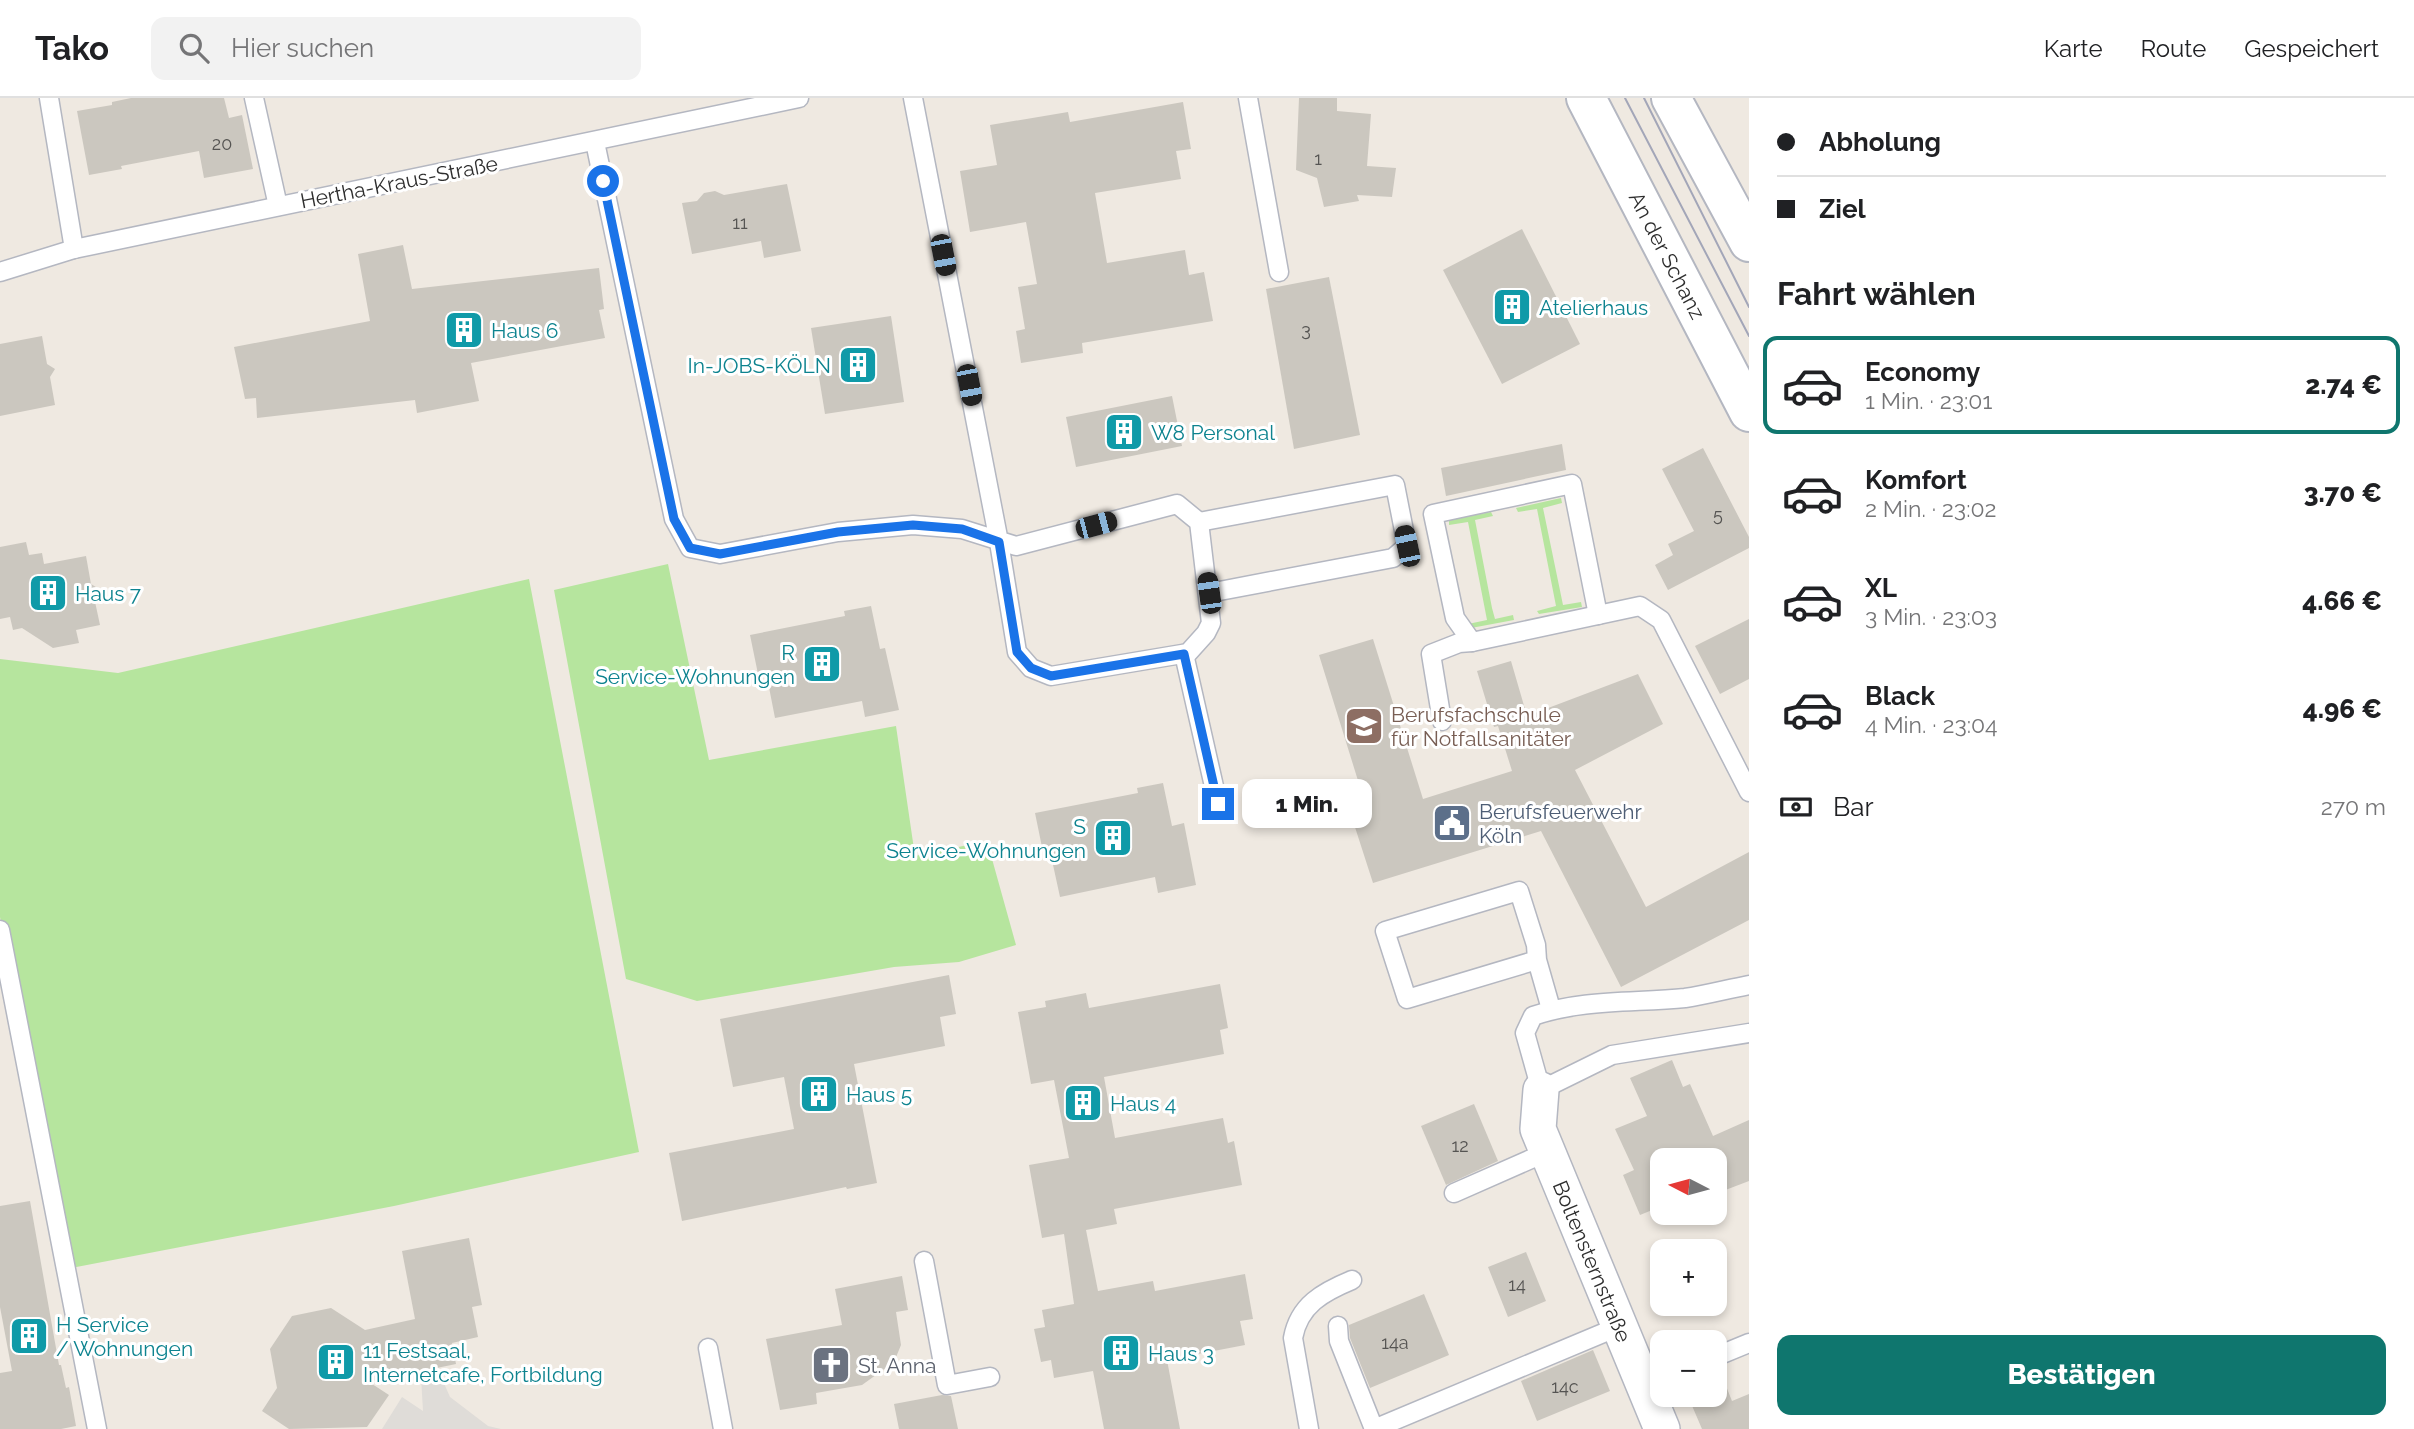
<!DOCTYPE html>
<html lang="de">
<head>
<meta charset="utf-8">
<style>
  body { margin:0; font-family:Raleway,sans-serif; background:#f2f2f2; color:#202124; height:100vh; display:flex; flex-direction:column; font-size:26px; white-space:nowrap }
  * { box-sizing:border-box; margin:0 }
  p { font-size:23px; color:#757577 }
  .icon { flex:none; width:38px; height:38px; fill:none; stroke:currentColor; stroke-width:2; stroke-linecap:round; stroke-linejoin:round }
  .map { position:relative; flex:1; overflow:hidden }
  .sheet { display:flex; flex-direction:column; background:#fff; width:665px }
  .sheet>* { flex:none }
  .banner { display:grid; align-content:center; height:154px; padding:0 28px; background:#fff }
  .needle { width:46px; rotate:276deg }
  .tools { position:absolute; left:1650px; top:1050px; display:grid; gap:14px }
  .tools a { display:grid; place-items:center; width:77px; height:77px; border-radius:14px; background:#fff; box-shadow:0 4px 10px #0003; font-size:35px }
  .end { position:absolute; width:32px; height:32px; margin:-16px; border:9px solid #1a73e8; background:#fff; box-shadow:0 0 0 4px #fff }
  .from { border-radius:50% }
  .bubble { position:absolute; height:49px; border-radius:14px; background:#fff; box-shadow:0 4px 10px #0003; font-size:23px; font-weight:800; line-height:49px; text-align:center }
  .car { position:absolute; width:21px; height:42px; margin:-21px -10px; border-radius:9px; box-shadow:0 0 5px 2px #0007; background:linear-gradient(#222 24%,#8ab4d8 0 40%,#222 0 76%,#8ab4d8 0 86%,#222 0) }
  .banner b { display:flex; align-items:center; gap:24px; height:66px; font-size:26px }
  .banner b+b { border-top:2px solid #e0e0e0 }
  .banner i { width:18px; height:18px; background:#202124 }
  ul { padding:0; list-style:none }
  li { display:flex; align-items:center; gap:21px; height:98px; margin:0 14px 10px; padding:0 14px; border:4px solid transparent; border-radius:14px }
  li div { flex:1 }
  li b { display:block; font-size:26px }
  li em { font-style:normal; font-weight:800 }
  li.on { border-color:#0f766e }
  li>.icon { width:63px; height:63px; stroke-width:1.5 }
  h2 { padding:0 28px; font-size:32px; line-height:84px }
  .pay { display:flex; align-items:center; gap:18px; height:77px; padding:0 28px; font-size:26px }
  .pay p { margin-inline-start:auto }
  .button { display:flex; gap:14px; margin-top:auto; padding:14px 28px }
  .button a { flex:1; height:80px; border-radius:14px; background:#0f766e; color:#fff; font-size:28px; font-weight:800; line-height:80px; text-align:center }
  header { display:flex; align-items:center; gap:42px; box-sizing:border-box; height:98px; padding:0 35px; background:#fff; border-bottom:2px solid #e0e0e0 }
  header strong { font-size:33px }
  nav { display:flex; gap:38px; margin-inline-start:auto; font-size:24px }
  .search { width:490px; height:63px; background:#f2f2f2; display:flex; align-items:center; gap:18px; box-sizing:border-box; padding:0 24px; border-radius:14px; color:#757577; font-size:26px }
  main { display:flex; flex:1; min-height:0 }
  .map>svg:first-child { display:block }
  .green { fill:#b6e59e }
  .plaza { fill:#dfdcd8 }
  .building { fill:#cbc7bf }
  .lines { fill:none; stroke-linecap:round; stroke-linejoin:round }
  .service-casing { stroke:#b4b7c1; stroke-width:21 }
  .minor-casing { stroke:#b4b7c1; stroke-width:38 }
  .secondary-casing { stroke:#b4b7c1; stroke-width:42 }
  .service { stroke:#fff; stroke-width:18 }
  .minor { stroke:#fff; stroke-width:35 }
  .secondary { stroke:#fff; stroke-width:38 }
  .tram { stroke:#a3a6b8; stroke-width:2 }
  .route { stroke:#1a73e8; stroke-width:9 }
  .labels { text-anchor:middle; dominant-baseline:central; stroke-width:6; stroke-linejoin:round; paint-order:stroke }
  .number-label { font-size:18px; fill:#555452 }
  .street-label { font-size:21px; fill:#2e2e2e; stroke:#fff }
  .culture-label { font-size:21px; fill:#0d838f; stroke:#fff; text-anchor:start }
  .education-label { font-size:21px; fill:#785e54; stroke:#fff; text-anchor:start }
  .service-label { font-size:21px; fill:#4e5e75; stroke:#fff; text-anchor:start }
  .worship-label { font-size:21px; fill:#5b616d; stroke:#fff; text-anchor:start }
</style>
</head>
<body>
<header>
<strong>Tako</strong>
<div class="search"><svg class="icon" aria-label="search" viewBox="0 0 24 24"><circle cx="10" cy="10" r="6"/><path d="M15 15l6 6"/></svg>Hier suchen</div>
<nav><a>Karte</a><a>Route</a><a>Gespeichert</a></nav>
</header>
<main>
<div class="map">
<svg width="1749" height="1331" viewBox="0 0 1749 1331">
  <rect width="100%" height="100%" fill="#efe9e1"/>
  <!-- green -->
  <g class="green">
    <path d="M1561,400L1562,405L1543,410L1563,507L1581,504L1582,509L1539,516L1537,513L1556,508L1537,411L1518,414L1516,410Z"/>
    <path d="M1491,414L1493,418L1475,422L1492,510L1495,521L1513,517L1514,522L1471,530L1468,526L1487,522L1468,424L1449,427V422Z"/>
    <path d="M668,466L709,662L896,628L915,758L987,743L1016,847L959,864L894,869L697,903L626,881L554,492Z"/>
    <path d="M529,481L639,1054L394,1108L66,1171L0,819V561L118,575Z"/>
  </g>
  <!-- plaza -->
  <path class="plaza" d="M439,1274L450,1299L488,1328L501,1331H382L402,1299L423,1313L421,1279Z"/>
  <!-- building -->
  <g class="building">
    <path d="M131,0H224L229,20L242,17L253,71L204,80L199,53L121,68L122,71L89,77L77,13L112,7V4Z"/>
    <path d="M1299,0H1337V13L1371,16L1367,68L1396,70L1392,99L1357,97L1359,103L1324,109L1317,80L1296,72Z"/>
    <path d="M1183,4L1191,51L1176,53L1181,81L1095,95L1107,165L1185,152L1189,177L1204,174L1213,223L1082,245L1083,255L1021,265L1016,233L1025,231L1018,189L1037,186L1026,124L970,134L960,73L997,67L990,27L1068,14L1070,24Z"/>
    <path d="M787,86L801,153L764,160L761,143L692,156L682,105L697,103L704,95L715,93L724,97Z"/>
    <path d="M1522,131L1580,246L1502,286L1443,172Z"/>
    <path d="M403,147L412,191L599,170L604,211L599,212L605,240L471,265L479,303L417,315L415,302L257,320L256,300L245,301L234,249L370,223L358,156Z"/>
    <path d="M1329,179L1360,337L1294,351L1266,191Z"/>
    <path d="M891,218L904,304L825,316L811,230Z"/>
    <path d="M42,238L47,266L55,271L50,279L55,307L0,318V246Z"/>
    <path d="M1172,298L1182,348L1076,369L1066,319Z"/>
    <path d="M1562,346L1566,372L1446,398L1441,370Z"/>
    <path d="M1703,350L1749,439V450L1668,492L1655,467L1673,457L1668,446L1694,433L1662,371Z"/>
    <path d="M26,444L29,457L42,455L44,466L86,458L91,486L99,491L94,499L100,527L76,532L79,545L53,550L22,530L13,532L10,519L0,521V449Z"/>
    <path d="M871,508L880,551L885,550L899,612L865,619L862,603L775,620L766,574L758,576L750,537L845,518L844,513Z"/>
    <path d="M1749,521V581L1720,596L1695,548Z"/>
    <path d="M1373,541L1423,701L1512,673L1498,628L1494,629L1477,573L1511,563L1527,618L1638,576L1663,626L1575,672L1646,809L1749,754V822L1621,889L1541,733L1373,785L1353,723L1369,718L1319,557Z"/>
    <path d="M1163,685L1172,728L1184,725L1196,787L1158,795L1155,779L1060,799L1050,753L1043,754L1035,715L1138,695L1137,690Z"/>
    <path d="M949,877L956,916L940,919L945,948L854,966L877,1085L847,1091L846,1089L682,1123L669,1055L794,1031L784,979L733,989L720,921Z"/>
    <path d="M1220,886L1228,930L1220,932L1224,956L1104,979L1115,1040L1223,1020L1228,1045L1234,1043L1242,1087L1114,1111L1117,1126L1086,1132L1098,1193L1153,1183L1155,1193L1245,1176L1253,1221L1240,1223L1245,1247L1167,1262L1180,1331H1104L1093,1273L1054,1280L1051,1262L1041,1264L1034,1231L1045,1229L1042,1212L1074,1206L1064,1136L1042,1140L1029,1067L1069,1060L1054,982L1031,986L1018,914L1046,909L1045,903L1086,895L1089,910Z"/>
    <path d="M1672,962L1683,989L1690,986L1713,1038L1749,1022V1083L1715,1096V1062H1662V1108L1640,1117L1623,1077L1634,1072L1615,1031L1647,1018L1630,980Z"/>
    <path d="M1474,1006L1498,1063L1446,1087L1421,1028Z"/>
    <path d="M30,1103L59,1267H61L66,1290L69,1289L76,1328L61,1331H0V1275L12,1273L0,1209V1108Z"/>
    <path d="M469,1140L482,1207L472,1209L478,1239L452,1245L456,1266L369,1284L389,1297L367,1329L289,1331L262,1313L277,1290L270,1251L292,1218L331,1210L365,1232L415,1221L402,1153Z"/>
    <path d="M1526,1154L1546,1203L1508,1219L1488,1169Z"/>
    <path d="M902,1178L908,1212L896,1214L901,1247L894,1264L862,1287L816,1295L817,1306L780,1312L766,1241L842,1227L835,1191Z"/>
    <path d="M1424,1196L1449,1257L1370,1290L1350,1240L1349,1227Z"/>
    <path d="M1593,1252L1610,1293L1537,1323L1521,1283Z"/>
    <path d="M1726,1288L1732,1303L1749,1296V1331H1702L1690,1303L1705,1297H1715V1293Z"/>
    <path d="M942,1297L951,1298L958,1331H899L894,1306Z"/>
  </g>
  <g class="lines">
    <!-- service casing -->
    <g class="service-casing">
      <g id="service">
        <path d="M49,0L74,151"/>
        <path d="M254,0L278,108"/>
        <path d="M1248,0L1279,174"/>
        <path d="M595,44L674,421L690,450L720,456L838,434L913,427L962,431L1016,448L1177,406L1199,424L1211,525L1206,535L1188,555L1051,578L1031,570L1017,554L999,444L913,0"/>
        <path d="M0,174L74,151L799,0"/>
        <path d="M1199,424L1395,387L1407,448L1393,460L1209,495"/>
        <path d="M1472,544L1455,520L1433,416L1572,386L1598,517"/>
        <path d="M1184,556L1218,706"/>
        <path d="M1442,623L1431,556L1459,545L1472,544L1640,508L1661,522L1749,694"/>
        <path d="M0,832L97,1331"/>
        <path d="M1537,862L1536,847L1519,793L1385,833L1407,901L1537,862L1551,911"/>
        <path d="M1749,887C1728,891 1706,897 1685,900C1634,905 1582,901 1533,918L1525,935L1541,992L1612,957L1749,935"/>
        <path d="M1454,1095L1547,1054"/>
        <path d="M924,1163L947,1287L990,1279"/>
        <path d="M1338,1228L1339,1243L1374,1331L1620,1228"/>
        <path d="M708,1250L723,1331"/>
        <path d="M1715,1259L1749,1245"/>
        <path d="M1309,1331L1293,1240C1299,1207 1323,1194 1352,1182"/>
      </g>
    </g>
    <!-- minor casing -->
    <g class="minor-casing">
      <g id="minor">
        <path id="s1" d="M1541,992L1538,1031L1662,1331"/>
      </g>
    </g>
    <!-- secondary casing -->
    <g class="secondary-casing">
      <g id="secondary">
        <path id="s2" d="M1586,0L1749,314"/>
        <path d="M1671,0L1749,144"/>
      </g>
    </g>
    <!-- service -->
    <use href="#service" class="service"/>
    <!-- minor -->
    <use href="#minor" class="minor"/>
    <!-- secondary -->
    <use href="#secondary" class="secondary"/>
    <!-- tram -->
    <g class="tram">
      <path d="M1625,0L1749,238"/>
      <path d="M1644,0L1749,209"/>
    </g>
  </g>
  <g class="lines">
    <!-- route -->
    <path class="route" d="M603,83L674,421L690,450L720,456L838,434L913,427L962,431L999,444L1017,554L1031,570L1051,578L1184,556L1218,706"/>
  </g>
  <!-- icons -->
  <defs>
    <g id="building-square" transform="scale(2.0125)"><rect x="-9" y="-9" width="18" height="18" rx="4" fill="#0f9aa8" stroke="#fff"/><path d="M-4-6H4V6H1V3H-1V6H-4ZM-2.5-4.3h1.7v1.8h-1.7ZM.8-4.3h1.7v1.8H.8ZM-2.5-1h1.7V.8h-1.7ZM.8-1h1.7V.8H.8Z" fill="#fff"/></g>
    <g id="school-square" transform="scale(2.0125)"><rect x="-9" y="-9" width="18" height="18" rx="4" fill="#8d6e63" stroke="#fff"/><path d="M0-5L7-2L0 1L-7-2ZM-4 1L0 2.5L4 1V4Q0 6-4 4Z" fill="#fff"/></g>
    <g id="civic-square" transform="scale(2.0125)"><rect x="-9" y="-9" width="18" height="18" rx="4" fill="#5c6f8a" stroke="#fff"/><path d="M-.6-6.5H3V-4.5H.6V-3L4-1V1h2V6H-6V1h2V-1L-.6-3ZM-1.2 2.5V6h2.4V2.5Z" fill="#fff"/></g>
    <g id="church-square" transform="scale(2.0125)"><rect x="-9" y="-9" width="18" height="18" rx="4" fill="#6b7280" stroke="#fff"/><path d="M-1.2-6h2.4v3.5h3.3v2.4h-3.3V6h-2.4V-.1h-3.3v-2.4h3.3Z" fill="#fff"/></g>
  </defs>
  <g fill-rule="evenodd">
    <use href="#building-square" x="1512" y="209"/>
    <use href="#building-square" x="464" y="232"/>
    <use href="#building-square" x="858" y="267"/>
    <use href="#building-square" x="1124" y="334"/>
    <use href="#building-square" x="48" y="495"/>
    <use href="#building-square" x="822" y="566"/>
    <use href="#school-square" x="1364" y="628"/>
    <use href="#civic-square" x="1452" y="725"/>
    <use href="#building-square" x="1113" y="740"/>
    <use href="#building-square" x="819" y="996"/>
    <use href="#building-square" x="1083" y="1005"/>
    <use href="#building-square" x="29" y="1238"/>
    <use href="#building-square" x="1121" y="1255"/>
    <use href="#building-square" x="336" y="1264"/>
    <use href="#church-square" x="831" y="1267"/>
  </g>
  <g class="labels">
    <!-- number labels -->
    <g class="number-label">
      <text x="222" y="45">20</text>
      <text x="1318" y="60">1</text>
      <text x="740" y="124">11</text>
      <text x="1306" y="231">3</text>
      <text x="1718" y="416">5</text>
      <text x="1460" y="1047">12</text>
      <text x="1517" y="1186">14</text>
      <text x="1395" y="1244">14a</text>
      <text x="1565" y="1288">14c</text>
    </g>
    <!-- street labels -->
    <g class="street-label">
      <text transform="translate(399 84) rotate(-11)">Hertha-Kraus-Straße</text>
      <text stroke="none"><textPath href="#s2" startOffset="177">An der Schanz</textPath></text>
      <text stroke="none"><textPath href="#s1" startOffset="182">Boltensternstraße</textPath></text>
    </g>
    <!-- culture labels -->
    <g class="culture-label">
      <text x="1539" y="209">Atelierhaus</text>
      <text x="491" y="232">Haus 6</text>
      <text x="831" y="267" text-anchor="end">In-JOBS-KÖLN</text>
      <text x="1151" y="334">W8 Personal</text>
      <text x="75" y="495">Haus 7</text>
      <text x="795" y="554" text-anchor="end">R<tspan x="795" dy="24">Service-Wohnungen</tspan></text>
      <text x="1086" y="728" text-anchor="end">S<tspan x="1086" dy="24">Service-Wohnungen</tspan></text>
      <text x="846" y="996">Haus 5</text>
      <text x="1110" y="1005">Haus 4</text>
      <text x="56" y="1226">H Service<tspan x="56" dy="24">/ Wohnungen</tspan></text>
      <text x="363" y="1252">11 Festsaal,<tspan x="363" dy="24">Internetcafe, Fortbildung</tspan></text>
      <text x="1148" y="1255">Haus 3</text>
    </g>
    <!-- education labels -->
    <g class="education-label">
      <text x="1391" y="616">Berufsfachschule<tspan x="1391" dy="24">für Notfallsanitäter</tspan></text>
    </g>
    <!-- service labels -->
    <g class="service-label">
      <text x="1479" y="713">Berufsfeuerwehr<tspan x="1479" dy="24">Köln</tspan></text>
    </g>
    <!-- worship labels -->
    <g class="worship-label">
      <text x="858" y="1267">St. Anna</text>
    </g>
  </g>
</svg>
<div class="tools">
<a><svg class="needle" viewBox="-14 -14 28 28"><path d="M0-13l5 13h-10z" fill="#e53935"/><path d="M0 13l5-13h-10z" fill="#757577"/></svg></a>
<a>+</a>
<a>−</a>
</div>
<i class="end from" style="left:603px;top:83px"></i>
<i class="end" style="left:1218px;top:706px"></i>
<div class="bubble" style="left:1242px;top:681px;width:130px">1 Min.</div>
<i class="car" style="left:943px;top:157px;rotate:169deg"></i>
<i class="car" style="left:969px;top:287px;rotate:169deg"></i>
<i class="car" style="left:1096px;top:427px;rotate:75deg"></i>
<i class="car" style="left:1407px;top:448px;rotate:348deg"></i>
<i class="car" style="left:1209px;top:495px;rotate:352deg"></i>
</div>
<section class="sheet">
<div class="banner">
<b><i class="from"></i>Abholung</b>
<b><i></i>Ziel</b>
</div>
<h2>Fahrt wählen</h2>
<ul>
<li class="on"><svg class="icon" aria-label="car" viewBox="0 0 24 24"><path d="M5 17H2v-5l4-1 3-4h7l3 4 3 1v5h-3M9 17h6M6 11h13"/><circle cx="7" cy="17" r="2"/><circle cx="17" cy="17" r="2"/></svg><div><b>Economy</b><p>1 Min. · 23:01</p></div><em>2.74 €</em></li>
<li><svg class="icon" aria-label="car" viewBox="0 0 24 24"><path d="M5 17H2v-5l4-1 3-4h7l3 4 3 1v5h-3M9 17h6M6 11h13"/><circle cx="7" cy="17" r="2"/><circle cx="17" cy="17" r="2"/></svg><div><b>Komfort</b><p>2 Min. · 23:02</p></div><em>3.70 €</em></li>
<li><svg class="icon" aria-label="car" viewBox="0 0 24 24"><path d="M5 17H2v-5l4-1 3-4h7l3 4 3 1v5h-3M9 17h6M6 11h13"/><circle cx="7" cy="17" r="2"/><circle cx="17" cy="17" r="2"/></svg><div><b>XL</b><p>3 Min. · 23:03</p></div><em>4.66 €</em></li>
<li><svg class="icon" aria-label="car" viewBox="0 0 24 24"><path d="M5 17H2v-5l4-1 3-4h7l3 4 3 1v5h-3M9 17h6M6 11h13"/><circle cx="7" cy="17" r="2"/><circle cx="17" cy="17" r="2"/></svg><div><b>Black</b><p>4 Min. · 23:04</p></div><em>4.96 €</em></li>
</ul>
<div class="pay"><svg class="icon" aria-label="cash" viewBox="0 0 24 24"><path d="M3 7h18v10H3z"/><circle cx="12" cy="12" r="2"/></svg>Bar<p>270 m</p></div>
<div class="button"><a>Bestätigen</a></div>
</section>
</main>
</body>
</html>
